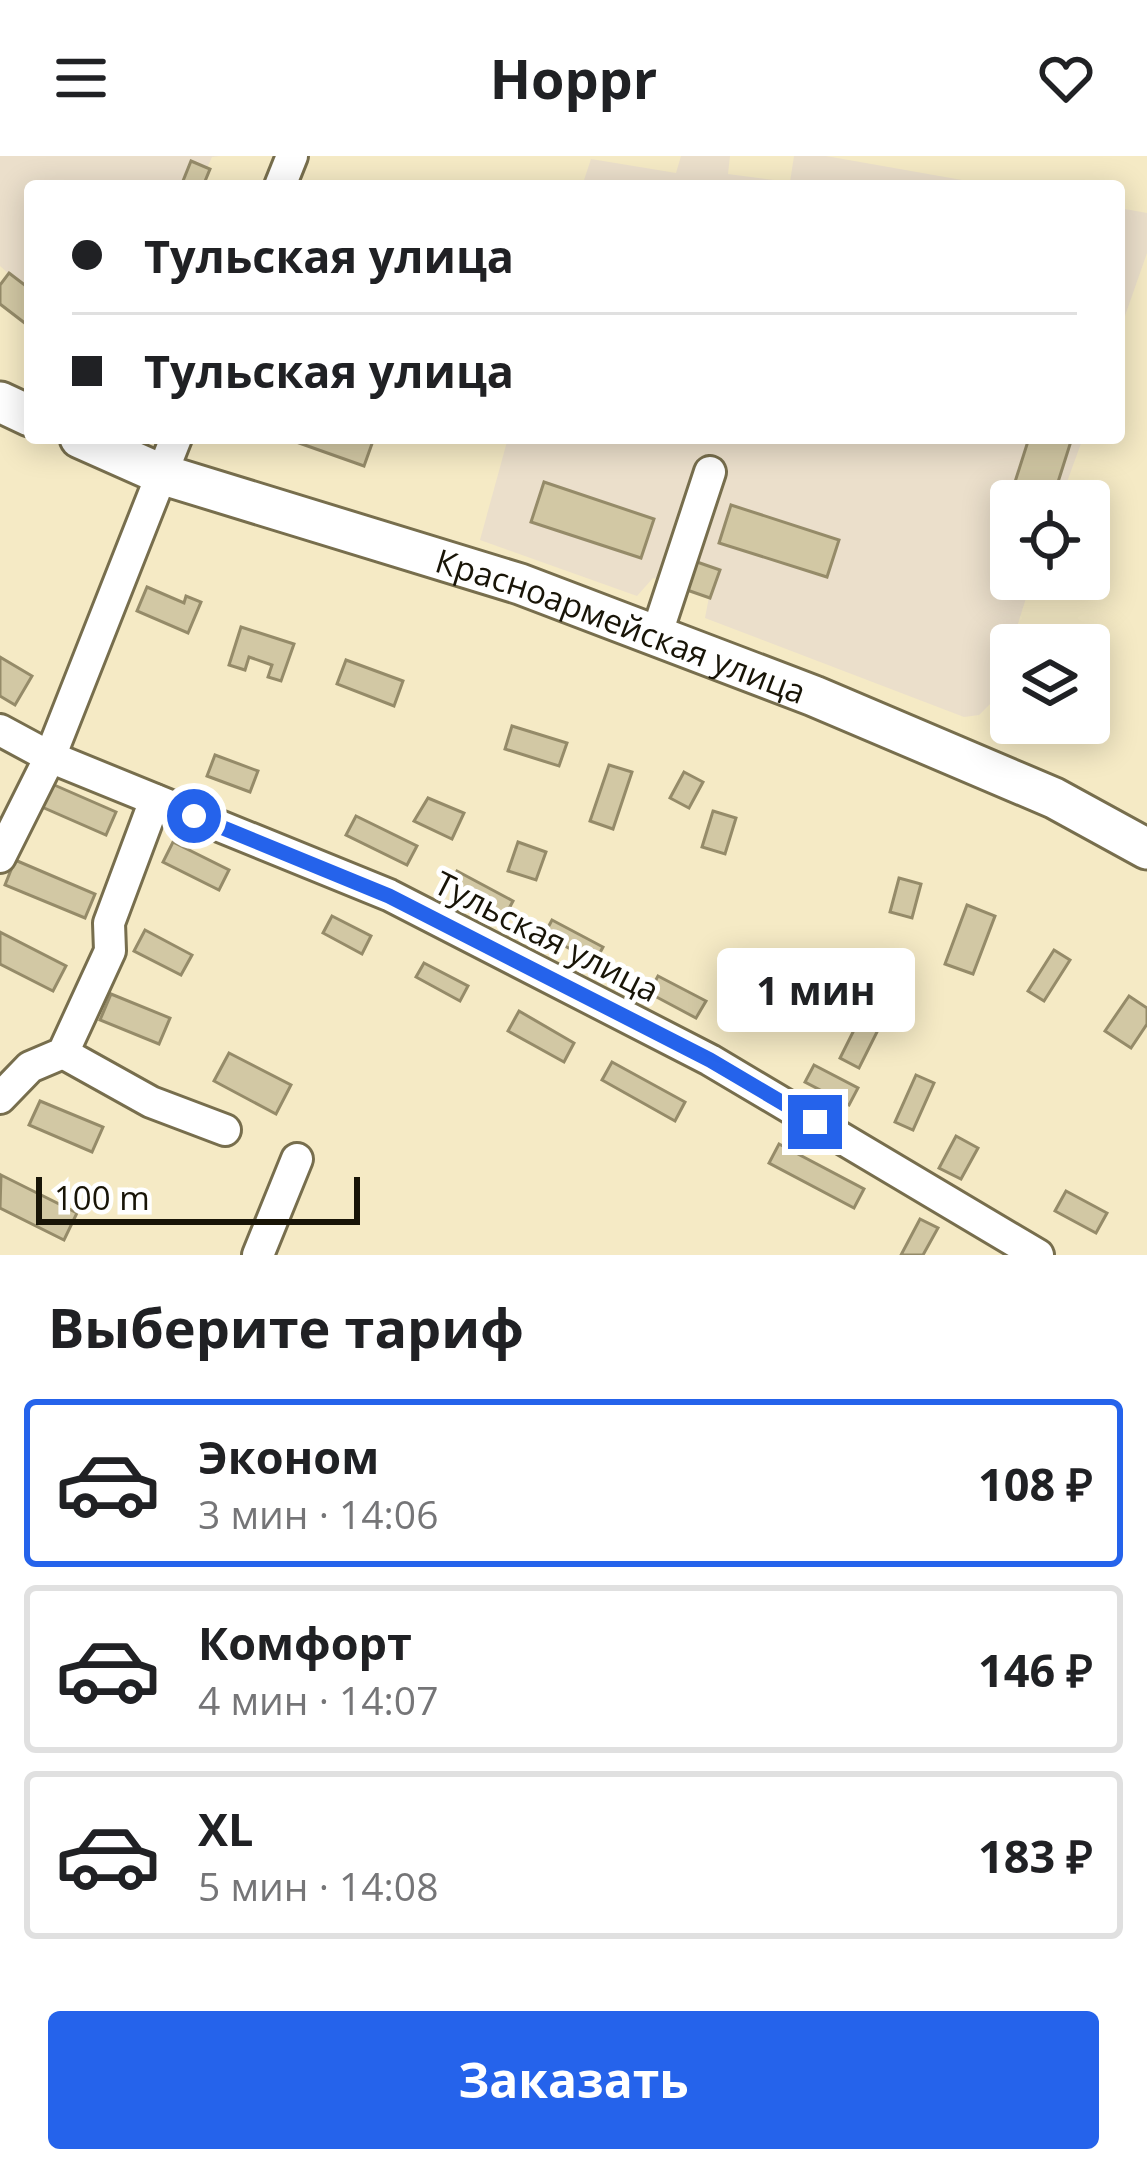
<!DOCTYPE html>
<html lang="ru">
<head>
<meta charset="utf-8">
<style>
  body { margin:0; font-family:"Open Sans",sans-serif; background:#f6f6f6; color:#202124; height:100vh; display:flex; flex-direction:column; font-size:45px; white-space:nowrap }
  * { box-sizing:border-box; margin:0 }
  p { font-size:39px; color:#757577 }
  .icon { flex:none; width:66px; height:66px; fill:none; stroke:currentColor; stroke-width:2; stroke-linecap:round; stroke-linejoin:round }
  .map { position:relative; height:1099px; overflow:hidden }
  .panel { display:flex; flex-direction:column; background:#fff; flex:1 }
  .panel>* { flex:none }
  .hud { position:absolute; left:24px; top:24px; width:1101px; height:264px; border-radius:12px; box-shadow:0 6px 30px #0003; display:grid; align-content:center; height:264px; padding:0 48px; background:#fff }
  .buttons { position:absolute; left:990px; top:324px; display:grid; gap:24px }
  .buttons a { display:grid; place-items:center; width:120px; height:120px; border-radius:12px; background:#fff; box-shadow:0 6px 30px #0003; font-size:60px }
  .scale { position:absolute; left:36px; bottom:30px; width:324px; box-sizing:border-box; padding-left:12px; border:6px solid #181407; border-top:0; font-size:33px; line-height:42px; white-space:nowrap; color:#181407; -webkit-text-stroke:9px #fff; paint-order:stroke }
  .end { position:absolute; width:54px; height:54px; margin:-27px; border:15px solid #2563eb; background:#fff; box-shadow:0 0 0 6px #fff }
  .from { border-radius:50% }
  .bubble { position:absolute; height:84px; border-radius:12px; background:#fff; box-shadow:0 6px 30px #0003; font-size:39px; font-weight:700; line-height:84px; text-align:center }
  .hud b { display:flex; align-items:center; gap:42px; height:114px; font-size:45px }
  .hud b+b { border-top:3px solid #e0e0e0 }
  .hud i { width:30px; height:30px; background:#202124 }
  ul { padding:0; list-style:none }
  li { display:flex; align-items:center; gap:36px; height:168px; margin:0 24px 18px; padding:0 24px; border:6px solid #e0e0e0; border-radius:12px }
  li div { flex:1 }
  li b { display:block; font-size:45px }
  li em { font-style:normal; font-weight:700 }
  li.selected { border-color:#2563eb }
  li>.icon { width:108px; height:108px; stroke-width:1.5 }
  h2 { padding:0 48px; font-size:54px; line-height:144px }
  .cta { display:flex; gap:24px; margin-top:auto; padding:24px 48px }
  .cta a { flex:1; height:138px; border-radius:12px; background:#2563eb; color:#fff; font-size:48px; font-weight:700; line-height:138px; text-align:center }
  header { display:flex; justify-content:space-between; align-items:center; height:156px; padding:0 48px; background:#fff; font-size:54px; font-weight:700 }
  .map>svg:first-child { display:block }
  .industrial { fill:#ebdfcb }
  .building { fill:#d2c8a4; stroke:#958b69; stroke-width:3 }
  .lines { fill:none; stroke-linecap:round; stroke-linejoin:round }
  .minor-casing { stroke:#776e4d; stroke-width:36 }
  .major-casing { stroke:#776e4d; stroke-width:45 }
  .minor { stroke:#fff; stroke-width:30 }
  .major { stroke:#fff; stroke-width:39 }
  .route { stroke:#2563eb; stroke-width:15 }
  .labels { text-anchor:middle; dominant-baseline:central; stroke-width:10; stroke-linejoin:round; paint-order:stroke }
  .street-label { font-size:33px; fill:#181407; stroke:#fff }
</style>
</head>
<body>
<header><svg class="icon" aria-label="menu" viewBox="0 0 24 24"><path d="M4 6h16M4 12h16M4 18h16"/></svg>Hoppr<svg class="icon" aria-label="heart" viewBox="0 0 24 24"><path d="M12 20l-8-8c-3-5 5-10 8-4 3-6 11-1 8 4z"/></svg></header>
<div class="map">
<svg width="1147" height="1099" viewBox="0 0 1147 1099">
  <rect width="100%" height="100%" fill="#f5eac5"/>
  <!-- industrial -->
  <g class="industrial">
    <path d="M0,0H220L212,1L199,30H30V136L0,110Z"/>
    <path d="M681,0H730L728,18L790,26L794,0H826L996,30H582L591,3L676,17Z"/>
    <path d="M1119,52L1147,57V97L1119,177Z"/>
    <path d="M508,282H1083L1060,345H1011V423H1032L994,544L979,559L964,561L705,462L709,441L653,422L637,440L480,384Z"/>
  </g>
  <!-- building -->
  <g class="building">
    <path d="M191,5L210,13L203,30H181Z"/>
    <path d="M9,117L30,133V162L26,168L0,148V129Z"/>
    <path d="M285,282H374L364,310Z"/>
    <path d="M1029,282H1072L1052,345H1011V349L1008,348Z"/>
    <path d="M544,326L654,363L641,402L531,366Z"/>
    <path d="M731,349L839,384L827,421L719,387Z"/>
    <path d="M697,406L720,414L710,442L687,434Z"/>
    <path d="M147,431L184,447L186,440L201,446L188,477L137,455Z"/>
    <path d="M241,471L294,488L281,525L268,521L272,509L249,501L245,514L229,509Z"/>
    <path d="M0,501L32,520L15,549L0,540Z"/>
    <path d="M346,504L403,525L394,550L337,528Z"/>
    <path d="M512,570L567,587L559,610L505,593Z"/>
    <path d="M215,599L258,615L250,636L207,620Z"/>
    <path d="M609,609L632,616L613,673L590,665Z"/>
    <path d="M684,616L703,626L689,652L670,642Z"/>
    <path d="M52,628L116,656L106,679L42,651Z"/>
    <path d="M428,642L464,657L452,683L414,665Z"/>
    <path d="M713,655L736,662L725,698L702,691Z"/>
    <path d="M356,660L417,690L407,709L346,679Z"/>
    <path d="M173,686L229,714L219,734L163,706Z"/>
    <path d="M518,686L546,696L536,724L508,715Z"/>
    <path d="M15,704L95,738L85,762L5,729Z"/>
    <path d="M457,715L513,745L505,760L449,730Z"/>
    <path d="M899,722L921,728L912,762L890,756Z"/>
    <path d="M967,749L995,760L973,818L945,808Z"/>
    <path d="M332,760L371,780L362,798L323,777Z"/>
    <path d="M552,764L603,791L595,806L544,779Z"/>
    <path d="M145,774L192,799L181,819L134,795Z"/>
    <path d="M0,776L66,810L53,835L0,808Z"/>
    <path d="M1054,794L1070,804L1044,845L1028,835Z"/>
    <path d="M424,807L468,830L460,845L416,821Z"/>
    <path d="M658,820L706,845L696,862L649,837Z"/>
    <path d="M111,838L170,862L159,888L100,864Z"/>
    <path d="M1129,840L1147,852V868L1131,892L1105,875Z"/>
    <path d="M864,854L883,864L859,912L840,902Z"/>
    <path d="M519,855L574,887L564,906L508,875Z"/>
    <path d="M229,897L291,929L276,958L214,925Z"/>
    <path d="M612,906L685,946L675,965L602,924Z"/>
    <path d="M814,909L858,932L849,949L805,926Z"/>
    <path d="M916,919L934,927L913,974L895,966Z"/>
    <path d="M40,945L103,971L92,996L29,969Z"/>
    <path d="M956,980L978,992L961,1023L939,1012Z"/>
    <path d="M779,988L864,1033L854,1052L769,1007Z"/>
    <path d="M1,1019L77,1057L64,1084L0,1052Z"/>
    <path d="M1066,1035L1107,1057L1096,1077L1055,1055Z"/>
    <path d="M920,1063L938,1072L923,1099H901Z"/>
  </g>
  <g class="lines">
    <!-- minor casing -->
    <g class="minor-casing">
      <g id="minor">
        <path d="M280,30L292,0"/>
        <path d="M656,480L710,316"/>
        <path d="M0,574L50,601L389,739L710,904L1038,1099"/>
        <path d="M0,701L50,601L176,282"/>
        <path d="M63,897L151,946L225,974"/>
        <path d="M0,942L30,911L63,897L110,795L109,767L155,644"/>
        <path d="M258,1099L297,1003"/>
      </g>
    </g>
    <!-- major casing -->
    <g class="major-casing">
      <g id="major">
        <path d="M0,246L30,260"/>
        <path id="s1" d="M80,282L161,318L520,428L814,540L1054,642L1147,693"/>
      </g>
    </g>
    <!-- minor -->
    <use href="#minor" class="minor"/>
    <!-- major -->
    <use href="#major" class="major"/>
  </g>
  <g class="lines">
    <!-- route -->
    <path class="route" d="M194,660L389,740L710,904L815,966"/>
  </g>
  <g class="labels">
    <!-- street labels -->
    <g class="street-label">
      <text stroke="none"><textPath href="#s1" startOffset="573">Красноармейская улица</textPath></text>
      <text transform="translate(547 780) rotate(27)">Тульская улица</text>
    </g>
  </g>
</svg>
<div class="buttons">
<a><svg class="icon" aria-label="locate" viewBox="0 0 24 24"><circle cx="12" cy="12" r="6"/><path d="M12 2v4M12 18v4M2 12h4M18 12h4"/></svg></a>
<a><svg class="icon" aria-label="layers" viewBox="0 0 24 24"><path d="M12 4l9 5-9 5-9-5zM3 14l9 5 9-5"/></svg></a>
</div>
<div class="scale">100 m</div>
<i class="end from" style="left:194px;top:660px"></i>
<i class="end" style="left:815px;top:966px"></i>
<div class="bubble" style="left:717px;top:792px;width:198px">1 мин</div>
<div class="hud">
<b><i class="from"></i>Тульская улица</b>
<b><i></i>Тульская улица</b>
</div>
</div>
<section class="panel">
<h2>Выберите тариф</h2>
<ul>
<li class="selected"><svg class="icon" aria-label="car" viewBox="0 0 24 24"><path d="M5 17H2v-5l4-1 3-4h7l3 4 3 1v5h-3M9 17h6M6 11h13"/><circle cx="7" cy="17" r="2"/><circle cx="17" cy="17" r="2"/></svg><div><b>Эконом</b><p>3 мин · 14:06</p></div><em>108 ₽</em></li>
<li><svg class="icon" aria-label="car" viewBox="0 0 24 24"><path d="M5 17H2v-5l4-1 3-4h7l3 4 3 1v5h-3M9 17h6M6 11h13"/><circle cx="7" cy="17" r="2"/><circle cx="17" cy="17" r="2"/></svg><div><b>Комфорт</b><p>4 мин · 14:07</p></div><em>146 ₽</em></li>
<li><svg class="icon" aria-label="car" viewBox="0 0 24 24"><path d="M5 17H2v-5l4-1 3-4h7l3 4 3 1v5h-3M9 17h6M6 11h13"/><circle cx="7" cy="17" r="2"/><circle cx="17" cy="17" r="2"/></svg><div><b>XL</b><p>5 мин · 14:08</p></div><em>183 ₽</em></li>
</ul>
<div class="cta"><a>Заказать</a></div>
</section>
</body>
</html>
